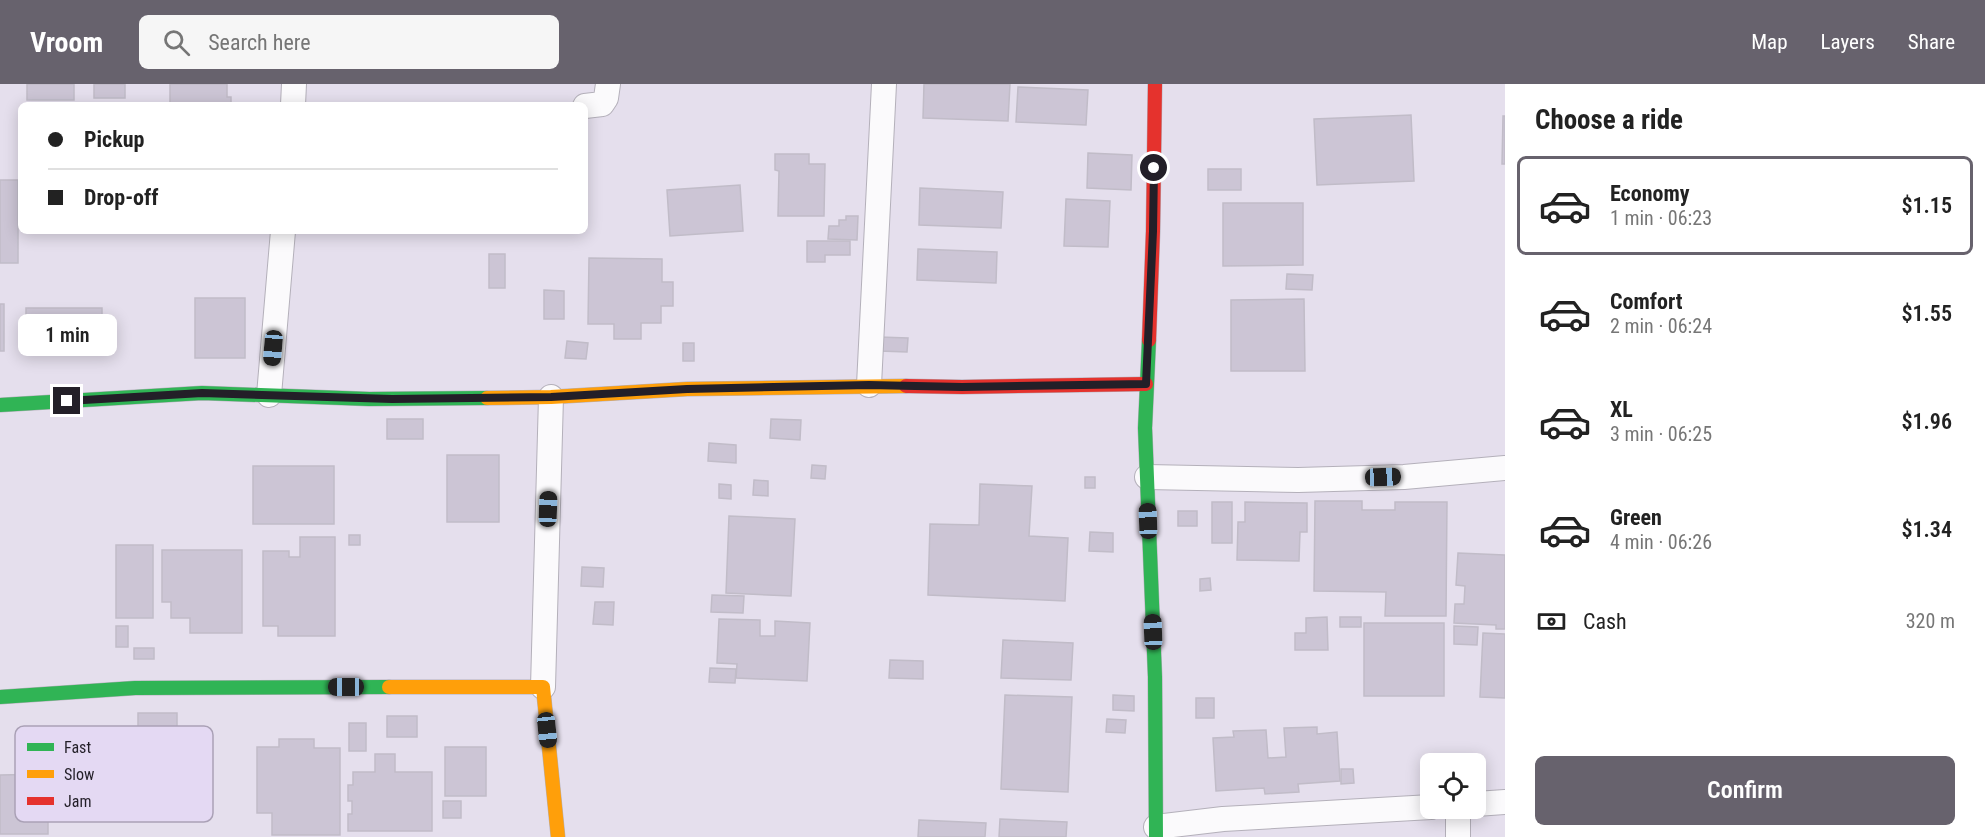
<!DOCTYPE html>
<html lang="en">
<head>
<meta charset="utf-8">
<style>
  body { margin:0; font-family:"Roboto Condensed",sans-serif; background:#f6f6f6; color:#222; height:100vh; display:flex; flex-direction:column; font-size:22px; white-space:nowrap }
  * { box-sizing:border-box; margin:0 }
  p { font-size:20px; color:#767676 }
  .icon { flex:none; width:33px; height:33px; fill:none; stroke:currentColor; stroke-width:2; stroke-linecap:round; stroke-linejoin:round }
  .map { position:relative; flex:1; overflow:hidden }
  .details { display:flex; flex-direction:column; background:#fff; width:480px }
  .details>* { flex:none }
  .guide { position:absolute; left:18px; top:18px; width:570px; height:132px; border-radius:9px; box-shadow:0 3px 15px #0003; display:grid; align-content:center; height:132px; padding:0 30px; background:#fff }
  .buttons { position:absolute; left:1420px; top:669px; display:grid; gap:12px }
  .buttons a { display:grid; place-items:center; width:66px; height:66px; border-radius:9px; background:#fff; box-shadow:0 3px 15px #0003; font-size:30px }
  .end { position:absolute; width:27px; height:27px; margin:-14px; border:8px solid #231f28; background:#fff; box-shadow:0 0 0 3px #fff }
  .from { border-radius:50% }
  .bubble { position:absolute; height:42px; border-radius:9px; background:#fff; box-shadow:0 3px 15px #0003; font-size:20px; font-weight:600; line-height:42px; text-align:center }
  .car { position:absolute; width:18px; height:36px; margin:-18px -9px; border-radius:8px; box-shadow:0 0 4px 2px #0007; background:linear-gradient(#222 24%,#8ab4d8 0 40%,#222 0 76%,#8ab4d8 0 86%,#222 0) }
  .guide b { display:flex; align-items:center; gap:21px; height:57px; font-size:22px }
  .guide b+b { border-top:2px solid #e0e0e0 }
  .guide i { width:15px; height:15px; background:#222 }
  ul { padding:0; list-style:none }
  li { display:flex; align-items:center; gap:18px; height:99px; margin:0 12px 9px; padding:0 18px; border:3px solid transparent; border-radius:9px }
  li div { flex:1 }
  li b { display:block; font-size:22px }
  li em { font-style:normal; font-weight:600 }
  li.on { border-color:#67626d }
  li>.icon { width:54px; height:54px; stroke-width:1.5 }
  h2 { padding:0 30px; font-size:27px; line-height:72px }
  .pay { display:flex; align-items:center; gap:15px; height:66px; padding:0 30px; font-size:22px }
  .pay p { margin-inline-start:auto }
  .button { display:flex; gap:12px; margin-top:auto; padding:12px 30px }
  .button a { flex:1; height:69px; border-radius:9px; background:#67626d; color:#fff; font-size:24px; font-weight:600; line-height:69px; text-align:center }
  header { display:flex; align-items:center; gap:36px; box-sizing:border-box; height:84px; padding:0 30px; background:#67626d; color:#fff }
  header strong { font-size:28px }
  nav { display:flex; gap:33px; margin-inline-start:auto; font-size:21px }
  .search { width:420px; height:54px; background:#f6f6f6; display:flex; align-items:center; gap:15px; box-sizing:border-box; padding:0 21px; border-radius:9px; color:#767676; font-size:22px }
  main { display:flex; flex:1; min-height:0 }
  .map>svg:first-child { display:block }
  .building { fill:#ccc5d5; stroke:#c1bcc8; stroke-width:1.5 }
  .lines { fill:none; stroke-linecap:round; stroke-linejoin:round }
  .street-casing { stroke:#b4b0ba; stroke-width:26 }
  .fast-casing { stroke:#b4b0ba; stroke-width:15 }
  .slow-casing { stroke:#b4b0ba; stroke-width:15 }
  .jam-casing { stroke:#b4b0ba; stroke-width:15 }
  .street { stroke:#fbfafc; stroke-width:24 }
  .fast { stroke:#30b455; stroke-width:14 }
  .slow { stroke:#ff9f0a; stroke-width:14 }
  .jam { stroke:#e5322d; stroke-width:14 }
  .route { stroke:#231f28; stroke-width:8 }
  .key { fill:#e4d9f3; stroke:#aaa1b6; stroke-width:1.5 }
  .key-label { font-size:16px; fill:#231f28 }
</style>
</head>
<body>
<header>
<strong>Vroom</strong>
<div class="search"><svg class="icon" aria-label="search" viewBox="0 0 24 24"><circle cx="10" cy="10" r="6"/><path d="M15 15l6 6"/></svg>Search here</div>
<nav><a>Map</a><a>Layers</a><a>Share</a></nav>
</header>
<main>
<div class="map">
<svg width="1505" height="753" viewBox="0 0 1505 753">
  <rect width="100%" height="100%" fill="#e5dfed"/>
  <!-- building -->
  <g class="building">
    <rect x="27" y="0" width="47" height="16"/>
    <rect x="94" y="0" width="31" height="14"/>
    <path d="M170,0H227V13H231V21H170Z"/>
    <path d="M924,0H1010L1008,37L923,34Z"/>
    <path d="M1018,3L1088,6L1086,41L1016,38Z"/>
    <path d="M1411,31L1414,97L1317,101L1314,35Z"/>
    <path d="M1503,32H1505V80H1502Z"/>
    <path d="M1088,69L1132,71L1131,106L1087,104Z"/>
    <path d="M775,70H809V80H825L824,132H778L779,87L775,86Z"/>
    <rect x="1208" y="85" width="33" height="21"/>
    <rect x="0" y="96" width="18" height="83"/>
    <path d="M740,101L743,147L670,152L667,106Z"/>
    <path d="M920,104L1003,108L1001,144L919,141Z"/>
    <path d="M1066,115L1110,117L1108,163L1064,162Z"/>
    <path d="M1223,119H1303V181L1223,182Z"/>
    <path d="M846,132H858L857,156L828,155L829,142H839V136H846Z"/>
    <path d="M807,157H850V171H825V178H807Z"/>
    <path d="M918,165L997,168L996,199L917,196Z"/>
    <rect x="489" y="170" width="16" height="34"/>
    <path d="M589,174L662,175V198H673V222H661V239H641V255H614V240H588Z"/>
    <path d="M1287,190L1313,191L1312,206L1286,205Z"/>
    <path d="M544,206L564,207V235H544Z"/>
    <rect x="195" y="214" width="50" height="60"/>
    <path d="M1304,215L1305,287H1231V216Z"/>
    <rect x="0" y="220" width="4" height="47"/>
    <rect x="26" y="224" width="76" height="44"/>
    <path d="M879,253L908,254L907,268L879,267Z"/>
    <path d="M567,257L588,259L586,275L565,274Z"/>
    <rect x="683" y="259" width="11" height="18"/>
    <rect x="387" y="335" width="36" height="20"/>
    <path d="M771,335L801,336L800,356L770,354Z"/>
    <path d="M709,359L736,361V379L708,377Z"/>
    <rect x="447" y="371" width="52" height="67"/>
    <path d="M812,381L826,382L825,395L811,394Z"/>
    <rect x="253" y="382" width="81" height="58"/>
    <rect x="1085" y="393" width="10" height="11"/>
    <path d="M754,396L768,397V412L753,411Z"/>
    <path d="M719,400L731,401V415L719,414Z"/>
    <path d="M980,400L1032,402L1029,452L1068,454L1065,517L928,511L930,440L979,441Z"/>
    <path d="M1315,417H1362V426H1395V418H1447L1446,532H1385L1386,508L1314,507Z"/>
    <rect x="1212" y="418" width="20" height="41"/>
    <path d="M1245,418L1307,419V448H1300L1299,477L1237,476L1238,438H1245Z"/>
    <rect x="1178" y="427" width="19" height="15"/>
    <path d="M729,432L795,435L791,512L726,509Z"/>
    <path d="M1090,448L1113,449V468L1089,467Z"/>
    <rect x="349" y="451" width="11" height="10"/>
    <path d="M300,453H335V552H278V542H263V467H289V473H300Z"/>
    <rect x="116" y="461" width="37" height="73"/>
    <path d="M162,466H242V549H190V534H171V518H162Z"/>
    <path d="M1458,469L1505,471V545H1496V541L1454,539L1455,520H1464L1465,502L1456,501Z"/>
    <path d="M582,483L604,484L603,503L581,502Z"/>
    <path d="M1210,494L1211,506L1200,507V495Z"/>
    <path d="M712,511L744,512L743,529L711,528Z"/>
    <path d="M595,518H614L613,541L593,540Z"/>
    <path d="M1327,533L1328,566H1295V549H1306V534Z"/>
    <rect x="1340" y="533" width="21" height="10"/>
    <path d="M719,535L760,536V552H775V537L810,539L807,597L736,594L737,580L717,579Z"/>
    <rect x="1364" y="539" width="80" height="73"/>
    <rect x="116" y="542" width="12" height="21"/>
    <path d="M1454,542L1478,543L1477,561L1454,560Z"/>
    <path d="M1483,549L1505,550V614L1480,613Z"/>
    <path d="M1003,556L1073,559L1071,596L1001,594Z"/>
    <rect x="134" y="564" width="20" height="11"/>
    <path d="M890,576L923,577V595L889,594Z"/>
    <path d="M710,584L736,585L735,599L709,598Z"/>
    <path d="M1005,611L1072,613L1068,708L1001,705Z"/>
    <path d="M1113,611L1134,612V627L1113,626Z"/>
    <rect x="1196" y="614" width="18" height="20"/>
    <rect x="138" y="629" width="39" height="20"/>
    <rect x="387" y="632" width="30" height="21"/>
    <path d="M1107,635L1126,636L1125,649L1106,648Z"/>
    <rect x="349" y="639" width="17" height="28"/>
    <path d="M1317,643V650L1337,648L1340,697L1298,700L1299,708L1265,710L1264,704L1216,707L1213,654L1234,653L1233,647L1266,646L1268,674L1286,673L1284,644Z"/>
    <path d="M279,655H314V664H340V751H272V729H257V663H279Z"/>
    <rect x="445" y="663" width="41" height="49"/>
    <path d="M375,670H395V688H432V747H348V730H352V717H348V701H353V688H375Z"/>
    <path d="M1341,685H1353L1354,699L1341,700Z"/>
    <path d="M48,690V750H0V691Z"/>
    <rect x="443" y="717" width="18" height="17"/>
    <path d="M1000,735L1067,738L1066,753H999Z"/>
    <path d="M919,736L986,739L985,753H918Z"/>
  </g>
  <g class="lines">
    <!-- street casing -->
    <g class="street-casing">
      <g id="street">
        <path d="M293,21L294,0"/>
        <path d="M585,22L602,20L606,14L608,0"/>
        <path d="M869,301L884,0"/>
        <path d="M269,311L283,147"/>
        <path d="M1147,393L1298,396L1404,393L1505,384"/>
        <path d="M543,603L551,313"/>
        <path d="M1476,720L1505,718"/>
        <path d="M1458,724V753"/>
        <path d="M1156,743L1223,735L1431,723"/>
      </g>
    </g>
    <!-- fast casing -->
    <g class="fast-casing">
      <g id="fast">
        <path d="M1149,256L1145,344L1155,593L1156,753"/>
        <path d="M0,321L202,309L369,315L487,314"/>
        <path d="M0,613L135,604L389,603"/>
      </g>
    </g>
    <!-- slow casing -->
    <g class="slow-casing">
      <g id="slow">
        <path d="M487,314L551,313L687,305L906,302"/>
        <path d="M389,603H543L558,753"/>
      </g>
    </g>
    <!-- jam casing -->
    <g class="jam-casing">
      <g id="jam">
        <path d="M1149,256L1153,147L1155,0"/>
        <path d="M906,302L962,303L1146,300"/>
      </g>
    </g>
    <!-- street -->
    <use href="#street" class="street"/>
    <!-- fast -->
    <use href="#fast" class="fast"/>
    <!-- slow -->
    <use href="#slow" class="slow"/>
    <!-- jam -->
    <use href="#jam" class="jam"/>
  </g>
  <g class="lines">
    <!-- route -->
    <path class="route" d="M67,317L202,309L392,315L551,313L687,305L869,301L962,303L1146,300L1153,147L1154,84"/>
  </g>
  <!-- legend -->
  <rect x="15" y="642" width="198" height="96" rx="9" class="key"/>
  <rect x="27" y="659" width="27" height="8" fill="#30b455"/>
  <rect x="27" y="686" width="27" height="8" fill="#ff9f0a"/>
  <rect x="27" y="713" width="27" height="8" fill="#e5322d"/>
  <g class="key-label">
    <text x="64" y="669">Fast</text>
    <text x="64" y="696">Slow</text>
    <text x="64" y="723">Jam</text>
  </g>
</svg>
<div class="buttons">
<a><svg class="icon" aria-label="locate" viewBox="0 0 24 24"><circle cx="12" cy="12" r="6"/><path d="M12 2v4M12 18v4M2 12h4M18 12h4"/></svg></a>
</div>
<i class="end from" style="left:1154px;top:84px"></i>
<i class="end" style="left:67px;top:317px"></i>
<div class="bubble" style="left:18px;top:230px;width:99px">1 min</div>
<i class="car" style="left:273px;top:264px;rotate:185deg"></i>
<i class="car" style="left:1383px;top:393px;rotate:88deg"></i>
<i class="car" style="left:548px;top:425px;rotate:2deg"></i>
<i class="car" style="left:1148px;top:437px;rotate:358deg"></i>
<i class="car" style="left:1153px;top:548px;rotate:358deg"></i>
<i class="car" style="left:346px;top:603px;rotate:270deg"></i>
<i class="car" style="left:547px;top:646px;rotate:174deg"></i>
<div class="guide">
<b><i class="from"></i>Pickup</b>
<b><i></i>Drop-off</b>
</div>
</div>
<section class="details">
<h2>Choose a ride</h2>
<ul>
<li class="on"><svg class="icon" aria-label="car" viewBox="0 0 24 24"><path d="M5 17H2v-5l4-1 3-4h7l3 4 3 1v5h-3M9 17h6M6 11h13"/><circle cx="7" cy="17" r="2"/><circle cx="17" cy="17" r="2"/></svg><div><b>Economy</b><p>1 min · 06:23</p></div><em>$1.15</em></li>
<li><svg class="icon" aria-label="car" viewBox="0 0 24 24"><path d="M5 17H2v-5l4-1 3-4h7l3 4 3 1v5h-3M9 17h6M6 11h13"/><circle cx="7" cy="17" r="2"/><circle cx="17" cy="17" r="2"/></svg><div><b>Comfort</b><p>2 min · 06:24</p></div><em>$1.55</em></li>
<li><svg class="icon" aria-label="car" viewBox="0 0 24 24"><path d="M5 17H2v-5l4-1 3-4h7l3 4 3 1v5h-3M9 17h6M6 11h13"/><circle cx="7" cy="17" r="2"/><circle cx="17" cy="17" r="2"/></svg><div><b>XL</b><p>3 min · 06:25</p></div><em>$1.96</em></li>
<li><svg class="icon" aria-label="car" viewBox="0 0 24 24"><path d="M5 17H2v-5l4-1 3-4h7l3 4 3 1v5h-3M9 17h6M6 11h13"/><circle cx="7" cy="17" r="2"/><circle cx="17" cy="17" r="2"/></svg><div><b>Green</b><p>4 min · 06:26</p></div><em>$1.34</em></li>
</ul>
<div class="pay"><svg class="icon" aria-label="cash" viewBox="0 0 24 24"><path d="M3 7h18v10H3z"/><circle cx="12" cy="12" r="2"/></svg>Cash<p>320 m</p></div>
<div class="button"><a>Confirm</a></div>
</section>
</main>
</body>
</html>
